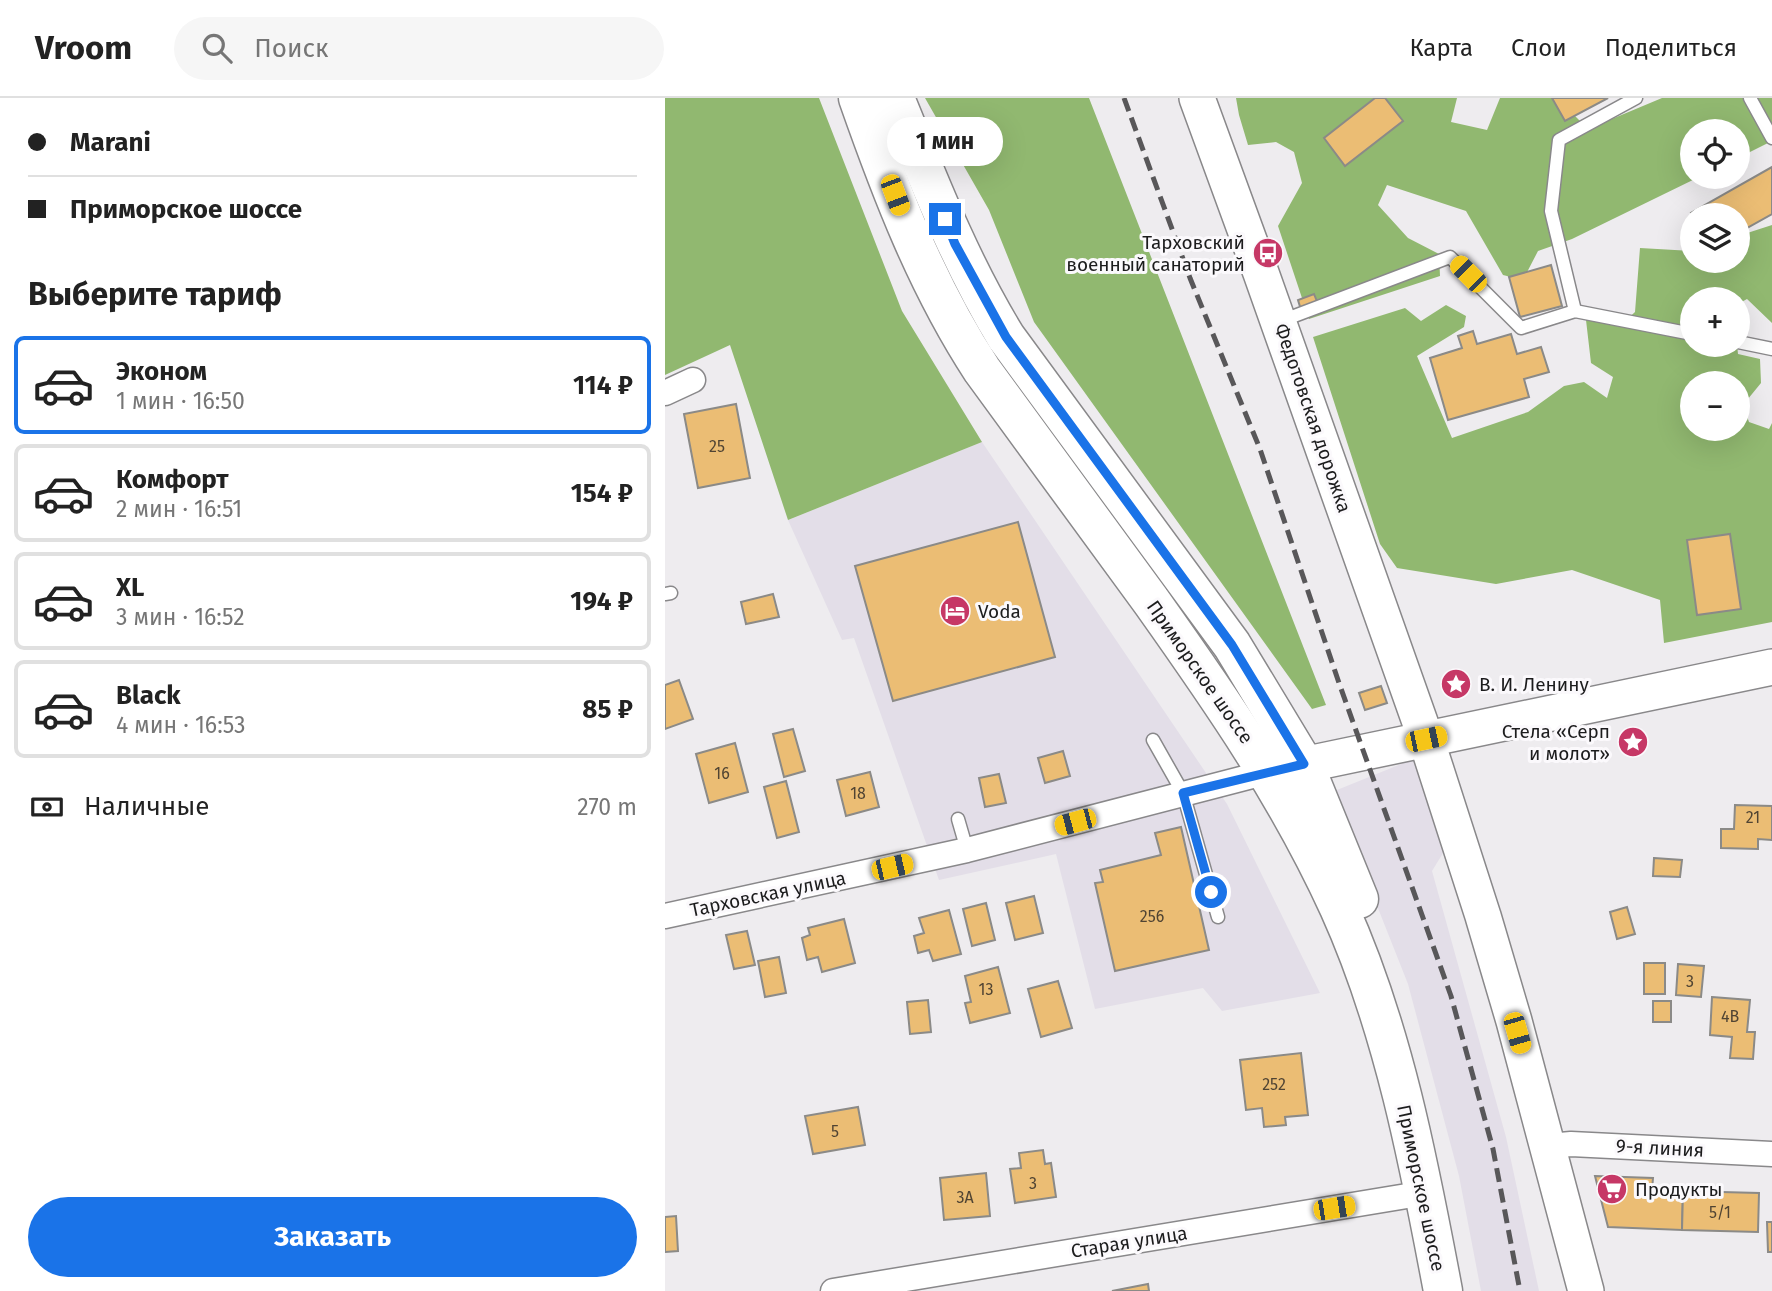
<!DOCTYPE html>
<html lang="ru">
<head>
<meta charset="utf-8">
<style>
  body { margin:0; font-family:"Fira Sans",sans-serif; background:#f6f6f6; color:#222; height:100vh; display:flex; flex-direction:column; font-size:26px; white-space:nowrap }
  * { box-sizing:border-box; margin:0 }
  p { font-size:23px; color:#767676 }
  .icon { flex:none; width:38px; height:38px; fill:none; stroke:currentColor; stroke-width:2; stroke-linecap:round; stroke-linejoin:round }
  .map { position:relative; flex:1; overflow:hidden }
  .drawer { display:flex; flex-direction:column; background:#fff; width:665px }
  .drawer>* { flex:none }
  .banner { display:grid; align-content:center; height:154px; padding:0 28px; background:#fff }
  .tools { position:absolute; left:1015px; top:21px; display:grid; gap:14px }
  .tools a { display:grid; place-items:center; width:70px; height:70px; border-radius:50%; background:#fff; box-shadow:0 7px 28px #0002; font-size:35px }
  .end { position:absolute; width:32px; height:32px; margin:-16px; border:9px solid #1a73e8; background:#fff; box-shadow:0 0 0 4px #fff }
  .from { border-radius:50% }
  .bubble { position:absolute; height:49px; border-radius:24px; background:#fff; box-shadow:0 7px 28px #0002; font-size:23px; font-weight:700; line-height:49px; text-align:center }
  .car { position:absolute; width:21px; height:42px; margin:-21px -10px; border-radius:9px; box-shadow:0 0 5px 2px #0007; background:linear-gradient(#f5c518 24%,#345 0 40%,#f5c518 0 76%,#345 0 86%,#f5c518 0) }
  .banner b { display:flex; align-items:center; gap:24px; height:66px; font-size:26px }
  .banner b+b { border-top:2px solid #e0e0e0 }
  .banner i { width:18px; height:18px; background:#222 }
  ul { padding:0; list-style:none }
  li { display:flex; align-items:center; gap:21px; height:98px; margin:0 14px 10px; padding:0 14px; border:4px solid #e0e0e0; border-radius:10px }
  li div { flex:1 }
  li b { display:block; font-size:26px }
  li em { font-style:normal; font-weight:700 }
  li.current { border-color:#1a73e8 }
  li>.icon { width:63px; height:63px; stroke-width:1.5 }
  h2 { padding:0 28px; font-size:32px; line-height:84px }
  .pay { display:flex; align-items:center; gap:18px; height:77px; padding:0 28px; font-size:26px }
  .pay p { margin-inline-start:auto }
  .cta { display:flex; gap:14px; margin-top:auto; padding:14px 28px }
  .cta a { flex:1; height:80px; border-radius:42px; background:#1a73e8; color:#fff; font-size:28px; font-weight:700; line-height:80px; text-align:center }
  header { display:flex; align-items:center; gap:42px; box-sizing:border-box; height:98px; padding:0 35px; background:#fff; border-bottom:2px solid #e0e0e0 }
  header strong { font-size:33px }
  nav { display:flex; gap:38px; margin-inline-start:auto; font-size:24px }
  .search { width:490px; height:63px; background:#f6f6f6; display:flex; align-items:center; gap:18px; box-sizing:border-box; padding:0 24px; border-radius:38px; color:#767676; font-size:26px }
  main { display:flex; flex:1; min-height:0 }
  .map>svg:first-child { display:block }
  .built { fill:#e3dee8 }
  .forest { fill:#91b870; fill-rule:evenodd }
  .building { fill:#ebbd74; stroke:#8b8a87; stroke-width:2 }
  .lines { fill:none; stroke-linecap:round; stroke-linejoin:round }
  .lane-casing { stroke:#89888a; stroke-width:15 }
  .street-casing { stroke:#89888a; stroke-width:27 }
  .secondary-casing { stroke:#89888a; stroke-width:38 }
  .highway-casing { stroke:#89888a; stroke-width:41 }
  .lane { stroke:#fff; stroke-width:12 }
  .street { stroke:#fff; stroke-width:24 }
  .secondary { stroke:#fff; stroke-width:35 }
  .highway { stroke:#fff; stroke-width:38 }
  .rail { stroke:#585759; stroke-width:5; stroke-dasharray:14 7; stroke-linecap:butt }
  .route { stroke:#1a73e8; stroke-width:9 }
  .labels { text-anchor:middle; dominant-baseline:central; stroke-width:6; stroke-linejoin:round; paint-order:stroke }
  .number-label { font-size:16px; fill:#504433 }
  .poi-label { font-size:19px; fill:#1c1c1d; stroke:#fbf9fc; text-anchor:start }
  .street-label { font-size:19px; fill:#1c1c1d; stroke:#fbf9fc }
</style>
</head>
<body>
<header>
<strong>Vroom</strong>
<div class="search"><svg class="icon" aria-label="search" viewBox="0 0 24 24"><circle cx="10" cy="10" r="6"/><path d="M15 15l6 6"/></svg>Поиск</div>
<nav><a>Карта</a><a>Слои</a><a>Поделиться</a></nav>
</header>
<main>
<section class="drawer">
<div class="banner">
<b><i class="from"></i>Marani</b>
<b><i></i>Приморское шоссе</b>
</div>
<h2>Выберите тариф</h2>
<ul>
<li class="current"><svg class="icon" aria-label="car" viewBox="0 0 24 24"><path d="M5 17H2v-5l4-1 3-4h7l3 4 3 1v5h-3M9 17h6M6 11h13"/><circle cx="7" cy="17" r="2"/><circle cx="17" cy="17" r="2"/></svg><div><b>Эконом</b><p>1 мин · 16:50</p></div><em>114 ₽</em></li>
<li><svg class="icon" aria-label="car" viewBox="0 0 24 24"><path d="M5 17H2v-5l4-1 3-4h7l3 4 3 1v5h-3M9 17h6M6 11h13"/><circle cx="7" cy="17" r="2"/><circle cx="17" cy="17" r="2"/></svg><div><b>Комфорт</b><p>2 мин · 16:51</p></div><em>154 ₽</em></li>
<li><svg class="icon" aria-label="car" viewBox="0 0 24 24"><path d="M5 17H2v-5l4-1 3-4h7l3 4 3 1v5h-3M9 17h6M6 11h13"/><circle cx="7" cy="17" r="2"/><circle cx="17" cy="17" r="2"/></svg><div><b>XL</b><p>3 мин · 16:52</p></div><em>194 ₽</em></li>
<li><svg class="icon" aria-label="car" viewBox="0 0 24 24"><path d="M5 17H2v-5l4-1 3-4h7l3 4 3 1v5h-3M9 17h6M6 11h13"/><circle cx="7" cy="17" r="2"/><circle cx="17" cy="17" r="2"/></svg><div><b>Black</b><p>4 мин · 16:53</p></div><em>85 ₽</em></li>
</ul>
<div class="pay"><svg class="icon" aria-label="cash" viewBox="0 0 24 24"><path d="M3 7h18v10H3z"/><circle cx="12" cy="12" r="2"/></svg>Наличные<p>270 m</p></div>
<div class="cta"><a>Заказать</a></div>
</section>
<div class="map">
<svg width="1107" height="1193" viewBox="0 0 1107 1193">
  <rect width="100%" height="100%" fill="#eeecef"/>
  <!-- built -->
  <g class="built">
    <path d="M317,344L562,706L655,895L557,913L538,890L430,911L391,756L274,782L189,540L177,542L123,422Z"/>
    <path d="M751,660L783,747L767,773L841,1039L874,1193H816L794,1078L743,886L667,694Z"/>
  </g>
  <!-- forest -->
  <g class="forest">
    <path d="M0,0H154L237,213L317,344L123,422L65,247L0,277Z"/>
    <path d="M260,0H424L661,607L647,611L369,224L324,112Z"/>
    <path d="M571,0H792L786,24L822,32L835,0H892L923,31L997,0H1107V43L1073,60V33H1027V79H1034L907,141L873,153L858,182L838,177L801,113L722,87L713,107L743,140L774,156L775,178L644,221L613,128L637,85L629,54L611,44L583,47L574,17Z"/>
    <path d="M1107,127V225L1082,201L1073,206V201H1027V247H1072L1073,256L1095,261L1096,285L1078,307L1084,324L1104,331L1107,325V524L999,545L995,502L907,472L831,486L732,470L715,446L648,239L740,210L756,223L781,207L801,218L799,229L752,258L787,340L863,314L899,288L919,284L942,300L948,279L926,265L921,222L934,215L954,229L970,214L975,150L1027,153V163H1073V138ZM1027,285H1073V331H1027Z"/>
  </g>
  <!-- building -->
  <g class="building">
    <path d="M710,0H720L738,23L680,68L659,40Z"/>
    <path d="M887,0H943L900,23Z"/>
    <path d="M1107,69V116L1073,135V117H1027L1026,115Z"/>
    <path d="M886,167L897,208L855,219L844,179Z"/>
    <path d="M649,196L653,206L636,212L633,202Z"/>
    <path d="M808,233L812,246L846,236L852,256L876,249L884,274L859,281L864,299L783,322L765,260L797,250L793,238Z"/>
    <path d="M71,306L85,380L33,390L19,316Z"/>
    <path d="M353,424L390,559L228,603L190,468Z"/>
    <path d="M1065,436L1076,511L1032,517L1022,442Z"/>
    <path d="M108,496L114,519L81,526L76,504Z"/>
    <path d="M14,582L28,621L0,631V587Z"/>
    <path d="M716,588L722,605L700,612L694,595Z"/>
    <path d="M128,631L140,673L119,679L108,636Z"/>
    <path d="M70,645L83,694L44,705L31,656Z"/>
    <path d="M398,653L405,678L380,685L373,660Z"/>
    <path d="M205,674L214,709L181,718L172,682Z"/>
    <path d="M334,676L341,705L320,709L314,680Z"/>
    <path d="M121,683L134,734L112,740L99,689Z"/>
    <path d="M1070,707L1107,708V742L1093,741V751L1056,750V731H1069Z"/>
    <path d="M516,729L544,852L450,873L430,785L438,784L435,772L496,757L490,735Z"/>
    <path d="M989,760L1017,762L1015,779L988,778Z"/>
    <path d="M369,798L378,835L350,842L341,805Z"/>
    <path d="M321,805L330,842L307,848L298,811Z"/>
    <path d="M962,809L970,836L952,841L945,814Z"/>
    <path d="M284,812L296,856L268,863L264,852L253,855L249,838L259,835L254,820Z"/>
    <path d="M179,821L190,865L157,874L153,859L142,862L137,840L145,837L143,830Z"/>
    <path d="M82,833L90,867L69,871L61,837Z"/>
    <path d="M114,859L121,895L100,899L93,863Z"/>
    <rect x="979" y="865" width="21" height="31"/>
    <path d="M1013,866L1039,868L1036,899L1011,897Z"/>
    <path d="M333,869L345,915L305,925L300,905L306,904L300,878Z"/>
    <path d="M393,883L407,930L376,939L363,891Z"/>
    <path d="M1047,899L1085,902L1082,934H1090L1088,961L1065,960L1067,939L1045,937Z"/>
    <path d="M263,902L266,934L245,936L242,904Z"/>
    <rect x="988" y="903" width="18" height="21"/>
    <path d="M636,955L643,1017L620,1019L621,1027L599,1029L597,1010L581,1012L575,962Z"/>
    <path d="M193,1009L200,1047L148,1056L140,1018Z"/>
    <path d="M378,1052L380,1066L386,1065L391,1099L350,1105L345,1071L356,1070L354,1055Z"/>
    <path d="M321,1075L325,1118L279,1122L275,1080Z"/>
    <path d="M930,1078L988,1080L987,1092L1018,1093L1017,1132L943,1129Z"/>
    <path d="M1018,1093L1094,1095L1093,1134L1017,1132Z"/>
    <path d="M11,1118L13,1153L0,1154V1119Z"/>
    <path d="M1102,1124H1107V1154H1103Z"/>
    <path d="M483,1186L484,1193H447Z"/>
  </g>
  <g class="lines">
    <!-- lane casing -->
    <g class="lane-casing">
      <g id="lane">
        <path d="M1085,0L1107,40"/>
        <path d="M910,213L886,113L894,42L971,0"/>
        <path d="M616,223L785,159L856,230L910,213L1027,236"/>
        <path d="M1073,244L1107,251"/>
        <path d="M0,496L6,495"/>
        <path d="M488,642L518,695L553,819"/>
        <path d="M293,721L302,752"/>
      </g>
    </g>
    <!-- street casing -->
    <g class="street-casing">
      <g id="street">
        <path d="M0,295L28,282"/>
        <path d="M0,818L302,752L603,674"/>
        <path d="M884,1048L906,1046L1107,1056"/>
        <path d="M168,1193L760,1095"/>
      </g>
    </g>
    <!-- secondary casing -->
    <g class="secondary-casing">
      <g id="secondary">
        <path d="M532,0L596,175L761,641L818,818L849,923L921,1193"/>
        <path d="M614,672L1107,569"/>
      </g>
    </g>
    <!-- highway casing -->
    <g class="highway-casing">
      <g id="highway">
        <path d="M193,0C226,94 262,188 317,272C374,349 430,426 486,503C557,603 623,698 674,810C728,929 754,1065 778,1193"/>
        <path d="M230,0C264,83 294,162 341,239L567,547L639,666L694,801"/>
      </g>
    </g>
    <!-- lane -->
    <use href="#lane" class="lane"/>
    <!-- street -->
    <use href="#street" class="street"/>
    <!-- secondary -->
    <use href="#secondary" class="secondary"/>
    <!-- highway -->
    <use href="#highway" class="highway"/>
    <!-- rail -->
    <path class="rail" d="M459,0L525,180L595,351L674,585L786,898L828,1051L855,1193"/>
  </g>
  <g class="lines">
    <!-- route -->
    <path class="route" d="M280,121L290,146L341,239L567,547L639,666L518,695L546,794"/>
  </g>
  <!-- icons -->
  <defs>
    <g id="bus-disc" transform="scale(1.575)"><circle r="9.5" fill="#c63866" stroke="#fbf9fc"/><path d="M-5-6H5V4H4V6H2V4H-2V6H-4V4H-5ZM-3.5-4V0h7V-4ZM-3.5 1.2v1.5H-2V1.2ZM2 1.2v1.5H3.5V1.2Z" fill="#fff"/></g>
    <g id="hotel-disc" transform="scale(1.575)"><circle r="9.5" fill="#c63866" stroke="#fbf9fc"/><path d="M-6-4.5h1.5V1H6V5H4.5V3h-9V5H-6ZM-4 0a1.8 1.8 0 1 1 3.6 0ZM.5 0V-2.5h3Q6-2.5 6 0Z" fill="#fff"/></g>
    <g id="sight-disc" transform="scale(1.575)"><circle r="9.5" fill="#c63866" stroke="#fbf9fc"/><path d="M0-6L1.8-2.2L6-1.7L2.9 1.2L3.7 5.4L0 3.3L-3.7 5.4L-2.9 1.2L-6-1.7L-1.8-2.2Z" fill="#fff"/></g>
    <g id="supermarket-disc" transform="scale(1.575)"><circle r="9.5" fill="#c63866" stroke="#fbf9fc"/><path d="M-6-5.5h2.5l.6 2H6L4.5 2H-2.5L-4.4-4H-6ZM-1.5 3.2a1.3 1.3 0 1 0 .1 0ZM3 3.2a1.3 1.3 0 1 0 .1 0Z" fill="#fff"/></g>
  </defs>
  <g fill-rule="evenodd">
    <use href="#bus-disc" x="603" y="155"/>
    <use href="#hotel-disc" x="290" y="513"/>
    <use href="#sight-disc" x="791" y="586"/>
    <use href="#sight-disc" x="968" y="644"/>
    <use href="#supermarket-disc" x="947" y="1091"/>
  </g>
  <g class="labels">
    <!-- number labels -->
    <g class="number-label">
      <text x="52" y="348">25</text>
      <text x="57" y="675">16</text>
      <text x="193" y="695">18</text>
      <text x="1088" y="719">21</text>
      <text x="487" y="818">256</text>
      <text x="1025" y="883">3</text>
      <text x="321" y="891">13</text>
      <text x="1065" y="918">4В</text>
      <text x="609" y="986">252</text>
      <text x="170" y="1033">5</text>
      <text x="368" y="1085">3</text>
      <text x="300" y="1099">3А</text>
      <text x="1055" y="1114">5/1</text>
    </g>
    <!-- poi labels -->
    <g class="poi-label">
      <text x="580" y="144" text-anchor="end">Тарховский<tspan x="580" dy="22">военный санаторий</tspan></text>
      <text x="313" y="513">Voda</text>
      <text x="814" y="586">В. И. Ленину</text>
      <text x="945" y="633" text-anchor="end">Стела «Серп<tspan x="945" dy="22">и молот»</tspan></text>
      <text x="970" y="1091">Продукты</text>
    </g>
    <!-- street labels -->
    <g class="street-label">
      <text transform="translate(648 320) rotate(71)">Федотовская дорожка</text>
      <text transform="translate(535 574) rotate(55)">Приморское шоссе</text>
      <text transform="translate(103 796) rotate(-12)">Тарховская улица</text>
      <text transform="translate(995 1050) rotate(3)">9-я линия</text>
      <text transform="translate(756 1090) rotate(78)">Приморское шоссе</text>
      <text transform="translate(464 1144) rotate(-9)">Старая улица</text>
    </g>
  </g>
</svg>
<div class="tools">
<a><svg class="icon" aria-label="locate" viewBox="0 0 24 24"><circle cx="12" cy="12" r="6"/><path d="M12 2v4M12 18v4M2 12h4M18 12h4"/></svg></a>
<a><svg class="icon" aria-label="layers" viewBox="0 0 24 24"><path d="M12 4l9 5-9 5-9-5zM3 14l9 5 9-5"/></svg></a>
<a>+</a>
<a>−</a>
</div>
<i class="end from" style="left:546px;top:794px"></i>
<i class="end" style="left:280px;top:121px"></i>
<div class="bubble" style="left:222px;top:19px;width:116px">1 мин</div>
<i class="car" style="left:230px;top:97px;rotate:159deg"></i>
<i class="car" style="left:803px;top:176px;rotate:315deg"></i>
<i class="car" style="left:761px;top:641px;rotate:78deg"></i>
<i class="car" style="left:410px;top:724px;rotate:255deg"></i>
<i class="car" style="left:227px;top:769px;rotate:77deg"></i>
<i class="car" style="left:852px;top:935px;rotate:164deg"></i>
<i class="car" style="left:669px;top:1110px;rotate:81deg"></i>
</div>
</main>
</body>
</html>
